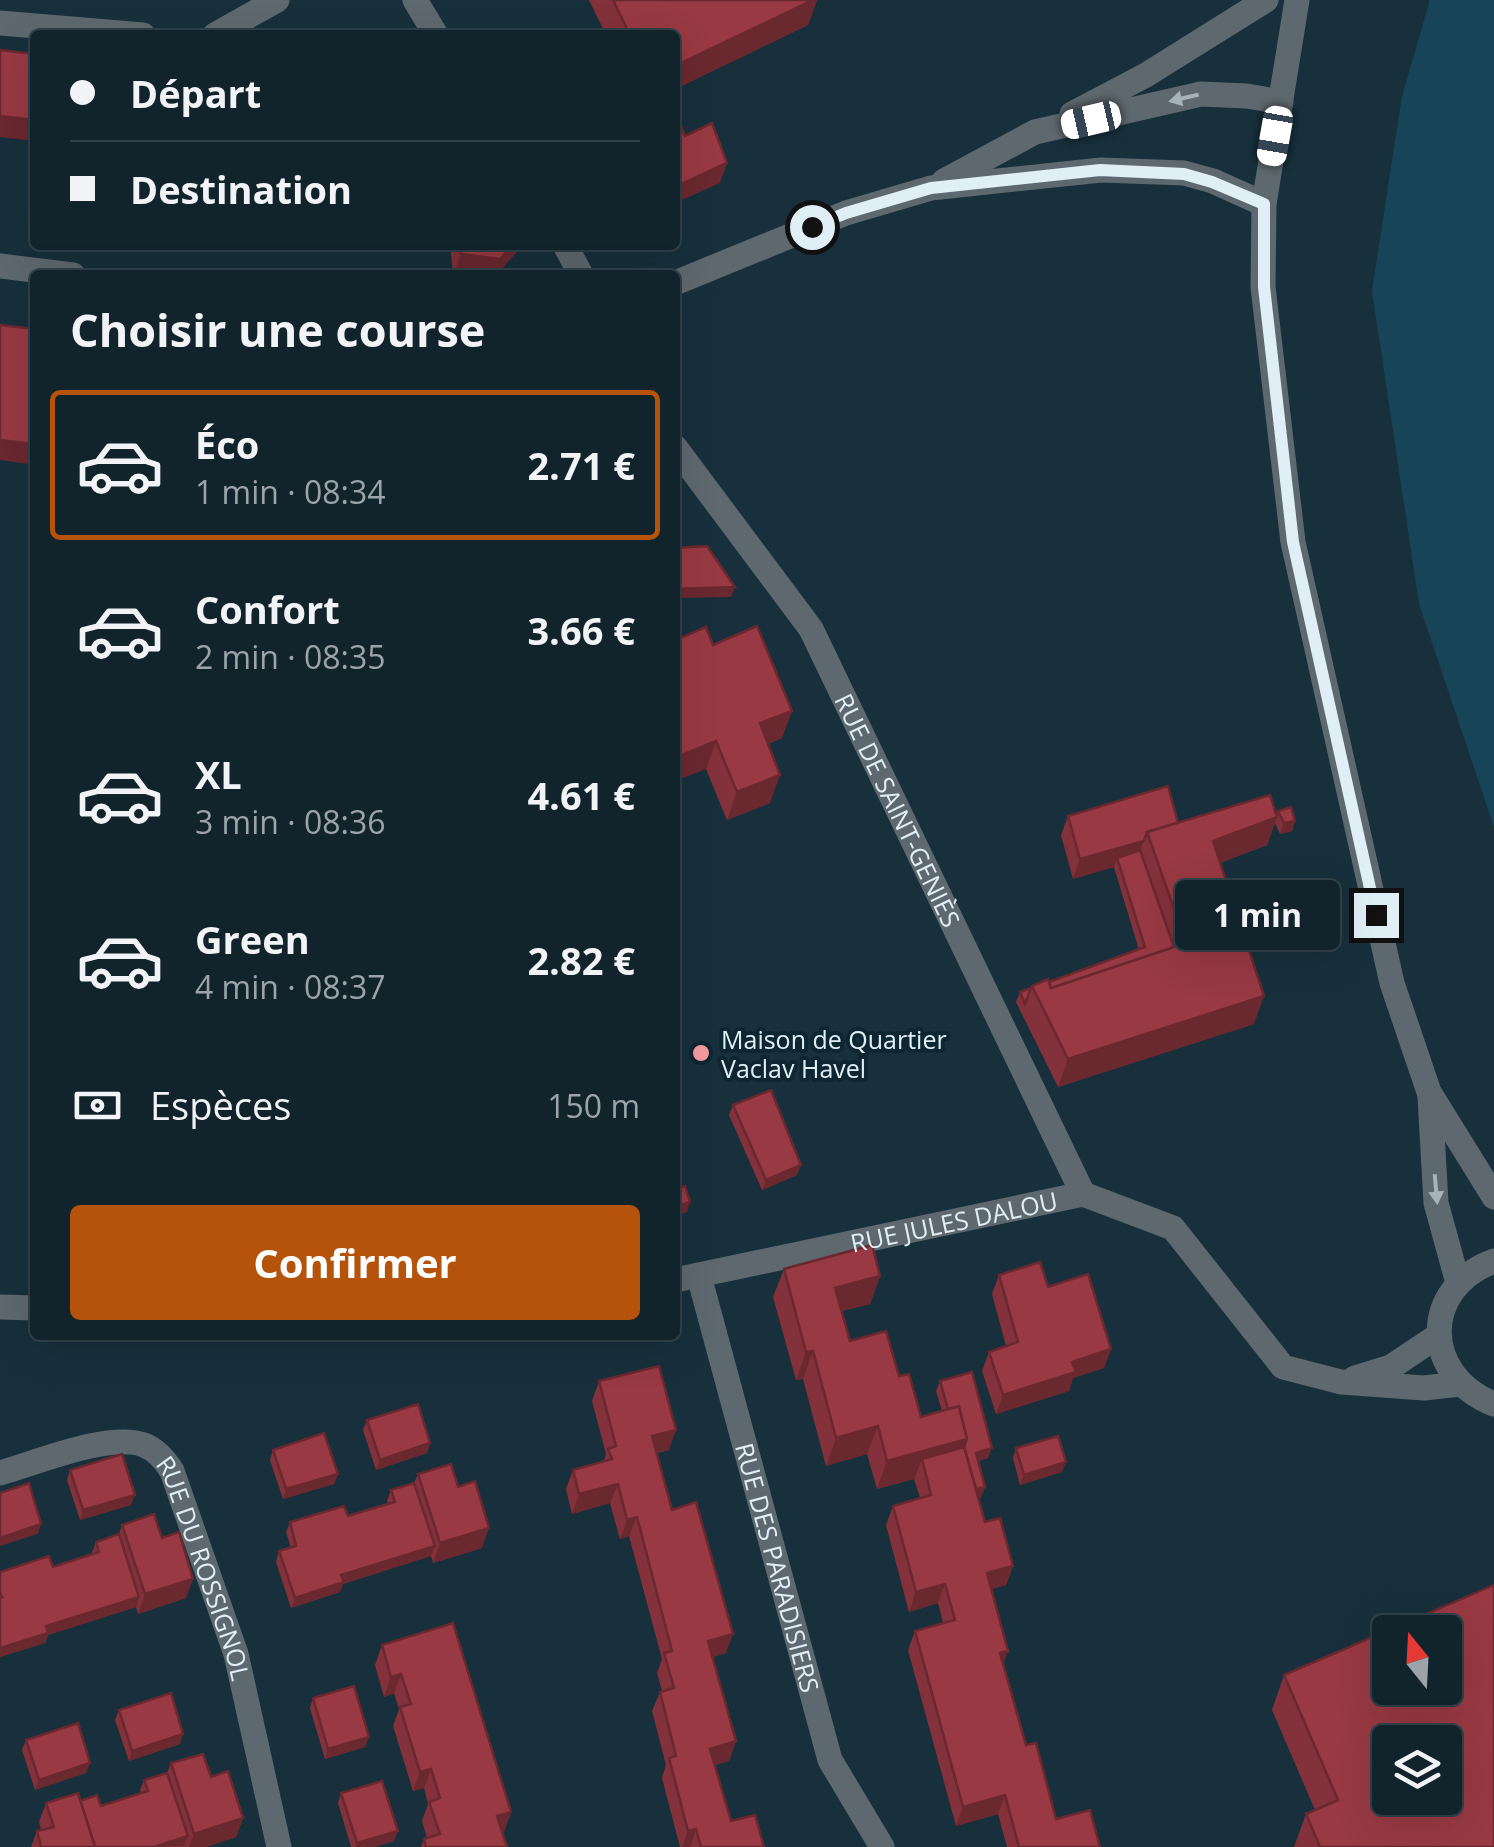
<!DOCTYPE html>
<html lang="fr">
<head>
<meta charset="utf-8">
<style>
  body { margin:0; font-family:"Open Sans",sans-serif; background:#1a2c34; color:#f1f3f6; height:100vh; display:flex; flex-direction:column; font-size:38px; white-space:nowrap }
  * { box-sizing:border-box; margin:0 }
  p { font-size:32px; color:#9ca4a9 }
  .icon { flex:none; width:55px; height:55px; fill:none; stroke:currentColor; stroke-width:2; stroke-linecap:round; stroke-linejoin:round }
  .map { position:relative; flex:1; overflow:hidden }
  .drawer { position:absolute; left:30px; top:270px; width:650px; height:1070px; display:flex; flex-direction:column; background:#11242c; border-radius:10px; box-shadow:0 10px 40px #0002,0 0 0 2px #304148 }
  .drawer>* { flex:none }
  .top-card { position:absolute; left:30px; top:30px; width:650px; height:220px; border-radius:10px; box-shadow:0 10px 40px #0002,0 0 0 2px #304148; display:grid; align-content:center; height:220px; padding:0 40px; background:#11242c }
  .needle { width:65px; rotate:342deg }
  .tools { position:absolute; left:1372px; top:1615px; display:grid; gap:20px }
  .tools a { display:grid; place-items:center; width:90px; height:90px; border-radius:10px; background:#11242c; box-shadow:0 10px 40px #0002,0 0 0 2px #304148; font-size:50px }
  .end { position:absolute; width:45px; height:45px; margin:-22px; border:12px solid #e0eff6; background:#111; box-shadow:0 0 0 5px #111 }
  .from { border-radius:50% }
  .bubble { position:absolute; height:70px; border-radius:10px; background:#11242c; box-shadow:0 10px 40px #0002,0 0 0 2px #304148; font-size:32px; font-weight:700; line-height:70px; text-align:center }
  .car { position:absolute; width:30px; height:60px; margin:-30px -15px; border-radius:12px; box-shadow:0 0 8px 2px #0007; background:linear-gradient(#fff 24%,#345 0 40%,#fff 0 76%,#345 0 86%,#fff 0) }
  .top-card b { display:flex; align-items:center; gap:35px; height:95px; font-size:38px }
  .top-card b+b { border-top:2px solid #304148 }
  .top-card i { width:25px; height:25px; background:#f1f3f6 }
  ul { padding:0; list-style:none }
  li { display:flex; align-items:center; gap:30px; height:150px; margin:0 20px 15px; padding:0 20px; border:5px solid transparent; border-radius:10px }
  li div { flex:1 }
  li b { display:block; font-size:38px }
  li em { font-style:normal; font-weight:700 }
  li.current { border-color:#b45309 }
  li>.icon { width:90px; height:90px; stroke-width:1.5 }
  h2 { padding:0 40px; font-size:45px; line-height:120px }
  .pay { display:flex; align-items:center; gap:25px; height:110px; padding:0 40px; font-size:38px }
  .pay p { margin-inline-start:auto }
  .primary-button { display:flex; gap:20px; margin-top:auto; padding:20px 40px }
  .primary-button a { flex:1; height:115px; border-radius:10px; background:#b45309; color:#fff; font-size:40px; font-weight:700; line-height:115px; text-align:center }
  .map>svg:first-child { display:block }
  .green { fill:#184457 }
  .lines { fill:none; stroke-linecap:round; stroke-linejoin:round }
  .minor { stroke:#5e696f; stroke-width:25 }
  .wall { fill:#83313a }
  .shaded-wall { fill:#6a282f }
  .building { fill:#983943; stroke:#6a282f; stroke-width:2.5; fill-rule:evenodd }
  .oneway { fill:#a6b3b9 }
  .route { stroke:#e0eff6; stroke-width:12 }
  .poi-dot { fill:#f49b9f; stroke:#0d2631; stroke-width:4 }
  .labels { text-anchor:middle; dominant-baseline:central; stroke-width:8; stroke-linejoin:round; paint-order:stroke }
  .street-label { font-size:25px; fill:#e0eff6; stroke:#0d2631 }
  .poi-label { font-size:25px; fill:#e0eff6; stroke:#0d2631; text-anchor:start }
</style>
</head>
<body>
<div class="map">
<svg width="1494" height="1847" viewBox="0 0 1494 1847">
  <rect width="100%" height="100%" fill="#17303b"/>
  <!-- green -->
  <path class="green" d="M1430,0H1494V827L1419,604L1372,291L1402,96Z"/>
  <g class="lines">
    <!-- minor -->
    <g class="minor">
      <path d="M415,0L436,35"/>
      <path d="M1297,0L1264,204L1263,287L1293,542L1392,983L1429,1092L1494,1197"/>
      <path d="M0,23L143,35"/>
      <path d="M215,35L277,0"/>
      <path d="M1072,114L1146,75L1266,0"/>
      <path d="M944,181L1035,132L1201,94L1247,96L1281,102"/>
      <path d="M565,245L581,275"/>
      <path d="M0,266L73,275"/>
      <path d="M675,283L846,213L931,188L1101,170L1184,173L1213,181L1264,204"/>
      <path id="s1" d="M675,447L811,629L1083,1194"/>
      <path d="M1430,1097L1436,1203L1458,1283"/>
      <path d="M1494,1261C1420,1288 1422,1376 1494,1404"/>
      <path id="s2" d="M699,1276L830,1760L882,1847"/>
      <path id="s3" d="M675,1280L1083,1194L1173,1228L1283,1367L1341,1382L1424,1388L1460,1384"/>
      <path d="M0,1307L35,1308"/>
      <path d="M1355,1378L1391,1367L1439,1335"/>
      <path id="s4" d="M0,1473C36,1463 109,1432 144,1445C157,1450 165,1460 172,1471L236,1654L279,1847"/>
    </g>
  </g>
  <!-- wall -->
  <g class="wall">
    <path d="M589,0H817L808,25L675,89V35H606Z"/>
    <path d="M450,245H523L496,275L453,274Z"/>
    <path d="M713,645L782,738L768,744L770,803L727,820L706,769Z"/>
    <path d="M1278,811L1295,821L1292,831L1280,834L1275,823L1267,845L1220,863L1254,1024L1058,1087L1016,1002L1020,992L1031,988L1032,986L1049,982L1139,950L1114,867L1073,879L1061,835L1068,816L1178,823L1277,815Z"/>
    <path d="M733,1105L797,1175L762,1190L729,1115Z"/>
    <path d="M784,1269L880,1276L870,1304L842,1311L850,1341L899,1376L921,1417L942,1411L936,1391L940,1381L988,1458L978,1461L985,1487L981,1497L978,1498L985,1522L1013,1566L1006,1585L991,1589L1003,1664L1026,1745L1056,1819L1100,1847H1007L998,1814L956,1826L908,1650L915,1631L943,1623L938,1603L909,1612L886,1525L893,1506L920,1498L914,1479L877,1489L867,1454L826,1466L803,1379L796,1380L773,1297Z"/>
    <path d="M999,1275L1048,1287L1111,1349L1104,1368L1073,1378L1069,1391L996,1414L982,1371L989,1352L1006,1346L992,1294Z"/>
    <path d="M599,1381L669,1450L657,1453L672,1510L726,1653L713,1657L736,1741L729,1761L715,1765L731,1821L764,1847H680L662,1778L666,1765L652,1711L660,1692L662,1691L657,1673L662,1659L629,1536L620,1539L610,1503L572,1514L566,1489L573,1470L604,1461L606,1454L592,1401Z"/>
    <path d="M367,1420L430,1443L427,1453L376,1470L363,1430Z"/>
    <path d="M1016,1448L1062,1472L1020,1485L1013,1458Z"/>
    <path d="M273,1450L338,1474L334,1484L283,1499L270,1460Z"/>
    <path d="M70,1470L131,1505L80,1520L67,1480Z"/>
    <path d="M418,1474L458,1487L482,1548L433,1563L431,1556L343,1584L340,1592L291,1608L276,1562L279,1551L291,1548L286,1532L290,1522L348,1516L388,1504L387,1501L391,1490L414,1483Z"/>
    <path d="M122,1525L162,1538L186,1598L138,1614L136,1607L48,1635L45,1643L0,1657V1572L53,1567L93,1554L92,1552L96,1542L119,1534Z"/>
    <path d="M382,1645L511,1812L504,1832H502L507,1847H421L424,1839L427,1838L422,1821L428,1804L424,1788L413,1791L393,1726L399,1709L394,1693L384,1697L375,1665Z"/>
    <path d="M1284,1675L1494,1847H1294L1306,1814L1315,1810L1272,1710Z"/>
    <path d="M313,1698L365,1747L325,1759L310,1708Z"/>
    <path d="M119,1710L180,1744L129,1761L115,1720Z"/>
    <path d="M26,1740L86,1773L35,1790L22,1750Z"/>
    <path d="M171,1763L211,1777L243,1818L236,1837L206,1847H31L37,1831L41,1830L39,1822L46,1803L80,1801L101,1806L141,1793L140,1790L144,1780L167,1773Z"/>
    <path d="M341,1793L394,1841L374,1847H351L338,1803Z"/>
  </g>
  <!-- shaded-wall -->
  <g class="shaded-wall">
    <path d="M813,0H817L808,25L675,89V66Z"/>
    <path d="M0,116L35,120V141L0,137Z"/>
    <path d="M727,163L720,183L675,203V187Z"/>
    <path d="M191,245H247L245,251Z"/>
    <path d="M513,245H523L496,275L453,274L461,254Z"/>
    <path d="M0,440L35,444V465L0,460Z"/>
    <path d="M735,587L731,597L675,598V589Z"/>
    <path d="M792,711L782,738L749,751L760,723Z"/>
    <path d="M716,741L706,769L675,781V758Z"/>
    <path d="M780,775L770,803L727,820L737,792Z"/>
    <path d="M1277,817L1267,845L1203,869L1213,841Z"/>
    <path d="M1295,821L1292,831L1280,834L1284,823Z"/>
    <path d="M1144,841L1136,860L1117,858L1114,867L1073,879L1080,859Z"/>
    <path d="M1264,996L1254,1024L1058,1087L1068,1059Z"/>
    <path d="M801,1165L797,1175L762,1190L766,1180Z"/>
    <path d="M690,1202L687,1212L675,1216V1207Z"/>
    <path d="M880,1276L870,1304L825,1315L835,1288Z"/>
    <path d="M1111,1349L1104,1368L1073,1378L1069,1391L996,1414L1003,1395L1072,1362Z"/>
    <path d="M813,1351L803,1379L796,1380L806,1352Z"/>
    <path d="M878,1426L867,1454L826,1466L836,1438Z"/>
    <path d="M676,1430L669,1450L645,1456L652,1436Z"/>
    <path d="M967,1439L957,1467L922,1459L914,1479L877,1489L887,1461Z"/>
    <path d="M430,1443L427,1453L376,1470L380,1460Z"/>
    <path d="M992,1448L988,1458L972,1463L976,1453Z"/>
    <path d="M1066,1462L1062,1472L1020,1485L1024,1475Z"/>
    <path d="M338,1474L334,1484L283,1499L286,1489Z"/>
    <path d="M618,1484L610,1503L572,1514L579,1494Z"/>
    <path d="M985,1487L981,1497L967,1501L970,1491Z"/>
    <path d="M135,1495L131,1505L80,1520L83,1510Z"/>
    <path d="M637,1517L629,1536L620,1539L627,1520Z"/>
    <path d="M41,1524L38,1534L0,1546V1538Z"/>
    <path d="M489,1528L482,1548L433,1563L440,1543Z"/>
    <path d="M435,1546L431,1556L343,1584L340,1592L291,1608L295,1598L341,1575Z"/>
    <path d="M1013,1566L1006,1585L980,1593L987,1573Z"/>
    <path d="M193,1579L186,1598L138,1614L145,1594Z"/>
    <path d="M945,1584L938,1603L909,1612L916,1592Z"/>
    <path d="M139,1597L136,1607L48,1635L45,1643L0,1657V1648L46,1626Z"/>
    <path d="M733,1634L726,1653L701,1660L708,1641Z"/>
    <path d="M1008,1651L1001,1670L1000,1653Z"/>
    <path d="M401,1674L394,1693L384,1697L391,1677Z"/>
    <path d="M183,1734L180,1744L129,1761L132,1751Z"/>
    <path d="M369,1737L365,1747L325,1759L328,1749Z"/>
    <path d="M736,1741L729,1761L703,1768L710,1749Z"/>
    <path d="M90,1763L86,1773L35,1790L39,1780Z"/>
    <path d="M431,1769L424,1788L413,1791L420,1772Z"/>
    <path d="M1005,1795L998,1814L956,1826L963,1807Z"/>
    <path d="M511,1812L504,1832L490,1836L497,1816Z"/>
    <path d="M243,1818L236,1837L206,1847H189L194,1834Z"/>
    <path d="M696,1829L690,1847H682L688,1831Z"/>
    <path d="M398,1831L394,1841L374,1847H356L357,1843Z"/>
    <path d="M188,1836L184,1846L154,1847Z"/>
  </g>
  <!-- building -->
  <g class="building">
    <path d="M613,0H813L675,66V35H630Z"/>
    <path d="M347,30L374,32V35H346Z"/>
    <path d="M0,50L35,54V120L0,116Z"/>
    <path d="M675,111L685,136L712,123L727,163L675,187Z"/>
    <path d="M459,245H513L500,259L461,254Z"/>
    <path d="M0,325L35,329V444L0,440Z"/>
    <path d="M707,546L735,587L675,589V548Z"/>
    <path d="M757,626L792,711L760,723L780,775L737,792L716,741L675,758V640L706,627L713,645Z"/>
    <path d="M1168,786L1178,823L1147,832L1144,841L1080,859L1068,816Z"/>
    <path d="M1270,795L1277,817L1213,841L1264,996L1068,1059L1032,986L1048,979L1051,988L1186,943L1147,832Z"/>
    <path d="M1291,807L1295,821L1284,823L1278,811Z"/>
    <path d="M1140,850L1174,947L1051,988L1049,982L1145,947L1117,858Z"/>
    <path d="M1031,988L1025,1004L1020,992Z"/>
    <path d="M771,1090L801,1165L766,1180L733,1105Z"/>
    <path d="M685,1186L690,1202L675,1207V1190Z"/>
    <path d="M872,1245L880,1276L835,1288L850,1341L886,1331L899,1376L909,1374L921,1417L959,1406L967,1439L887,1461L878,1426L836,1438L813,1351L806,1352L784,1269Z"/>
    <path d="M1040,1262L1048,1287L1088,1274L1111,1349L1072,1362L1076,1372L1003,1395L989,1352L1018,1342L999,1275Z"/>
    <path d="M659,1366L676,1430L652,1436L672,1510L696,1502L733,1634L708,1641L736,1741L710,1749L731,1821L755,1815L764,1847H701L696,1829L688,1831L669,1758L676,1756L660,1692L674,1688L664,1653L672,1651L637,1517L627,1520L618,1484L579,1494L573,1470L612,1459L608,1449L616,1446L599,1381Z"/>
    <path d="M972,1372L992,1448L976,1453L985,1487L976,1489L964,1447L967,1439L959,1406L948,1409L940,1381Z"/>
    <path d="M418,1404L430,1443L380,1460L367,1420Z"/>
    <path d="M324,1433L338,1474L286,1489L273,1450Z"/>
    <path d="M1058,1436L1066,1462L1024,1475L1016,1448Z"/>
    <path d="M964,1447L985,1522L1000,1518L1013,1566L987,1573L1008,1651L1000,1653L1026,1745L1036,1743L1056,1819L1090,1810L1100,1847H1019L1005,1795L963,1807L915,1631L955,1620L945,1584L916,1592L893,1506L931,1495L922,1459Z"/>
    <path d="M122,1454L135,1495L83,1510L70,1470Z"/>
    <path d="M451,1464L458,1487L475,1481L489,1528L440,1543L418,1474Z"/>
    <path d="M29,1483L41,1524L0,1538V1493Z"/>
    <path d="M414,1483L435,1546L341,1575L344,1582L295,1598L279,1551L296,1546L290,1522L344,1506L348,1516L371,1509L395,1502L391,1490Z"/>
    <path d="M154,1514L162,1538L179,1532L193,1579L145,1594L122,1525Z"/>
    <path d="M119,1534L139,1597L46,1626L48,1633L0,1648V1597H2L0,1592V1572L49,1556L53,1567L99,1552L96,1542Z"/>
    <path d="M1494,1585V1847H1320L1306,1814L1338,1800L1284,1675ZM1390,1632H1445V1688H1390ZM1390,1742H1445V1798H1390Z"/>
    <path d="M453,1623L511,1812L497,1816L507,1847H426L424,1839L440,1834L429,1802L440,1798L431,1769L420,1772L400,1707L411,1704L401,1674L391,1677L382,1645Z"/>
    <path d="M354,1686L369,1737L328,1749L313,1698Z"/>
    <path d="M171,1693L183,1734L132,1751L119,1710Z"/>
    <path d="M78,1723L90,1763L39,1780L26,1740Z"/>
    <path d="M203,1754L211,1777L228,1771L243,1818L194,1834L171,1763Z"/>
    <path d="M167,1773L188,1836L154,1847H95L80,1801L97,1795L101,1806L148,1791L144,1780Z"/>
    <path d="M382,1781L398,1831L357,1843L341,1793Z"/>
    <path d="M78,1793L95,1847H41L37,1831L54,1827L46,1803Z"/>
  </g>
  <!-- one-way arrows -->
  <defs><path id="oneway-solid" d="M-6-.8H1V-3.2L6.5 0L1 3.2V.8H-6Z" transform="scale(2.5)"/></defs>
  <g class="oneway">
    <use href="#oneway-solid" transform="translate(1184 98) rotate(167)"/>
    <use href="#oneway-solid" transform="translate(1436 1189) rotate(85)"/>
  </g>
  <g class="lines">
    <!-- route -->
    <path class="route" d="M812,227L846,213L931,188L1100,170L1184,174L1212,182L1264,204V287L1293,542L1376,915"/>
  </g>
  <!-- markers -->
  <circle class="poi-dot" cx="701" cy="1053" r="10"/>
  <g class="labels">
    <!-- street labels -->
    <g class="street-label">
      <text stroke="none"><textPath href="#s1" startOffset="428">RUE DE SAINT-GENIÈS</textPath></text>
      <text stroke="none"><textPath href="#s3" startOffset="285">RUE JULES DALOU</textPath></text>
      <text stroke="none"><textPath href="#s2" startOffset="302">RUE DES PARADISIERS</textPath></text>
      <text stroke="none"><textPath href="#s4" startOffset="290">RUE DU ROSSIGNOL</textPath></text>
    </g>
    <!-- poi labels -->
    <g class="poi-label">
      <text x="721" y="1039">Maison de Quartier<tspan x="721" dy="29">Vaclav Havel</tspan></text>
    </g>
  </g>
</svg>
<div class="tools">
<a><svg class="needle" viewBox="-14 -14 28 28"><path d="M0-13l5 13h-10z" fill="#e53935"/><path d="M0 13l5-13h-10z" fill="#9ca4a9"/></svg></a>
<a><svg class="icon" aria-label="layers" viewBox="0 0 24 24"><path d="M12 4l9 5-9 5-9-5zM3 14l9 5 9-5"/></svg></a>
</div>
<i class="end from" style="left:812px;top:227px"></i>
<i class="end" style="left:1376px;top:915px"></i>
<div class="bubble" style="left:1175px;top:880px;width:165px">1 min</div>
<i class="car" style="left:1091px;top:120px;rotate:257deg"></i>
<i class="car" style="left:1275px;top:136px;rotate:190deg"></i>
<div class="top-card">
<b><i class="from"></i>Départ</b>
<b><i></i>Destination</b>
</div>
<section class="drawer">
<h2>Choisir une course</h2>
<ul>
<li class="current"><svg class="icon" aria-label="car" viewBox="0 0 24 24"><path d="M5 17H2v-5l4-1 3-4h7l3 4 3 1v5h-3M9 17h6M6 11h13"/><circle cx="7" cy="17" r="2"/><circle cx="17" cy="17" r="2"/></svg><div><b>Éco</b><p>1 min · 08:34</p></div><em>2.71 €</em></li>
<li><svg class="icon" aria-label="car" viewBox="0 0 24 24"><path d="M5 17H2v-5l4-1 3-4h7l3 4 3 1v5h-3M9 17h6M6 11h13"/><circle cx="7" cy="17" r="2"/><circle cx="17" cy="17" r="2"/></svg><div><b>Confort</b><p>2 min · 08:35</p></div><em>3.66 €</em></li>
<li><svg class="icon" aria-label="car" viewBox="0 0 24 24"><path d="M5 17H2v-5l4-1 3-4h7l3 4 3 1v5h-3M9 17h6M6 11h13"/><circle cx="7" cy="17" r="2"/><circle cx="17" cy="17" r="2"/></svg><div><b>XL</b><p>3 min · 08:36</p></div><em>4.61 €</em></li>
<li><svg class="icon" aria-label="car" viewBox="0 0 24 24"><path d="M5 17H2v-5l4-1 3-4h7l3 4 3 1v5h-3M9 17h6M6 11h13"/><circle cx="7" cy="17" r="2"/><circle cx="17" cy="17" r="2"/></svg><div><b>Green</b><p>4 min · 08:37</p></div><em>2.82 €</em></li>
</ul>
<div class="pay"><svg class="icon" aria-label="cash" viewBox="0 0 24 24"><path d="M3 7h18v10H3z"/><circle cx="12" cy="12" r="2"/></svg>Espèces<p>150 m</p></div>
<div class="primary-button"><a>Confirmer</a></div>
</section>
</div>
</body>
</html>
